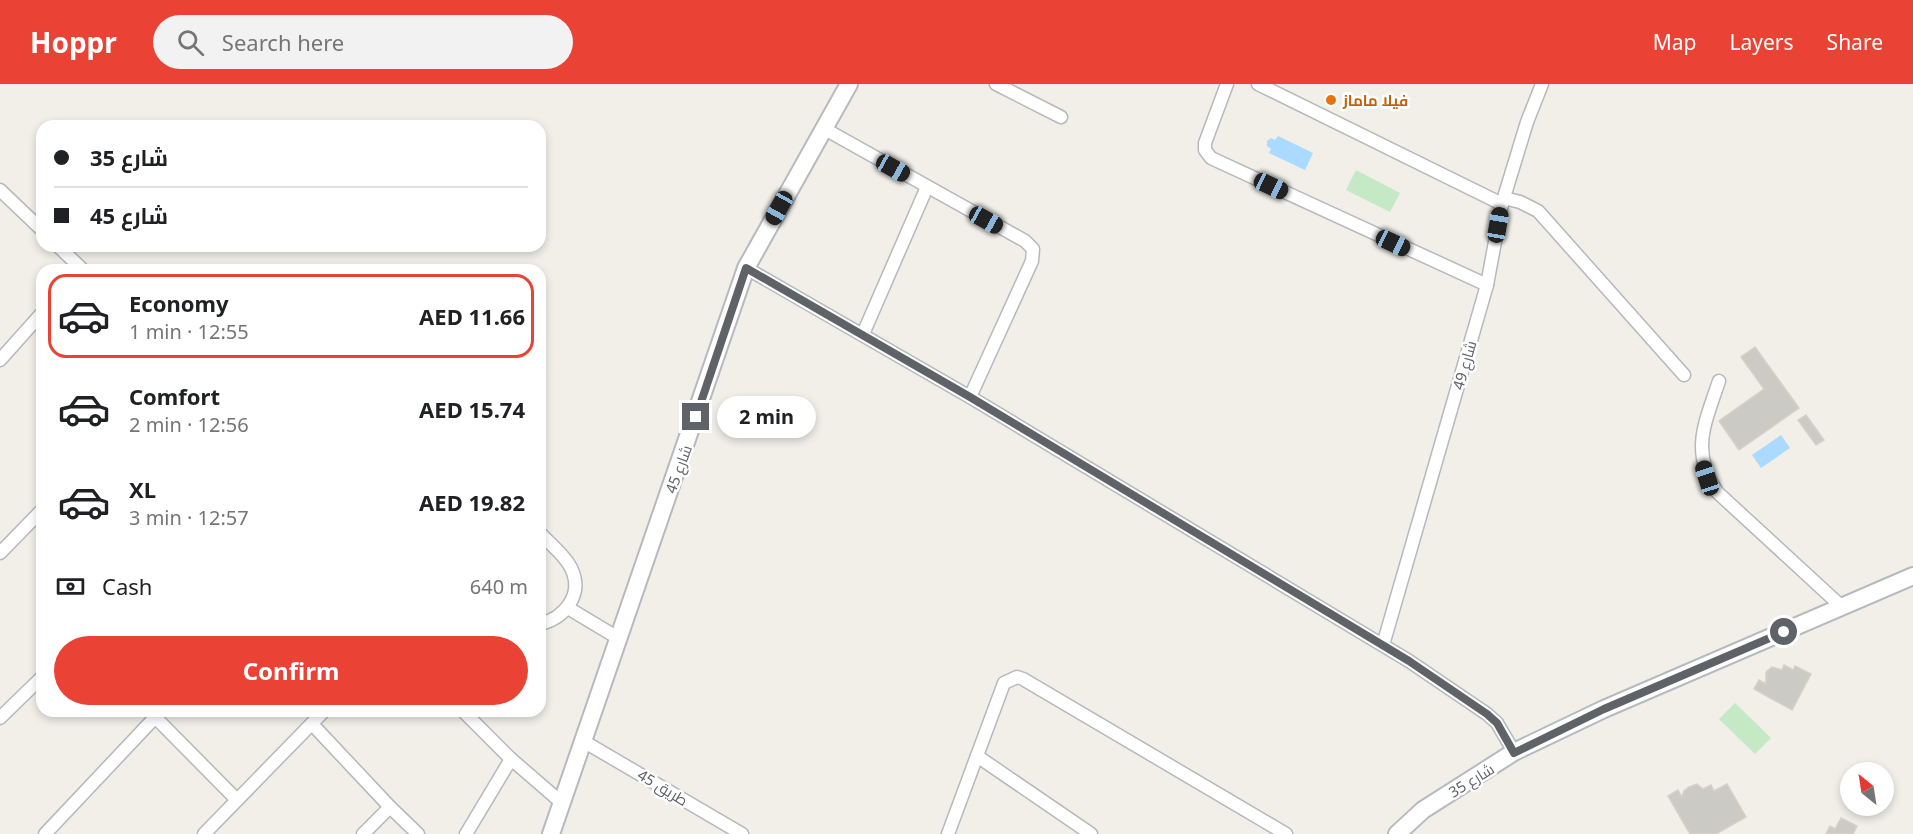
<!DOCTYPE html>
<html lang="en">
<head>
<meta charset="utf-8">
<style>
  body { margin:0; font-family:"Noto Sans",Cairo,sans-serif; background:#f2f2f2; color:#202124; height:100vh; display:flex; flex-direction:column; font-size:22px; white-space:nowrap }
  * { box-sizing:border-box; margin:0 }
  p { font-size:20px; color:#757577 }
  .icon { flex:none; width:33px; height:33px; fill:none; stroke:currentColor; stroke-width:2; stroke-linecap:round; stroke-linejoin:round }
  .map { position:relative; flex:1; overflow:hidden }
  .sheet { position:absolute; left:36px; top:180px; width:510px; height:453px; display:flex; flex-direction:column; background:#fff; border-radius:18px; box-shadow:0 3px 9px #0003 }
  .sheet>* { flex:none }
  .banner { position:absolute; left:36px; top:36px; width:510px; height:132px; border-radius:18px; box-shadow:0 3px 9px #0003; display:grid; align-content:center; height:132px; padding:0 18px; background:#fff }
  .needle { width:39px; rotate:330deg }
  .fabs { position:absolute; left:1840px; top:678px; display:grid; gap:12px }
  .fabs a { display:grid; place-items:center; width:54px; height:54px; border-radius:50%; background:#fff; box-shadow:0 3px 9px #0003; font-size:30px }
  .end { position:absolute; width:27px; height:27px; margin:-14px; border:8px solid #5f6368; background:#fff; box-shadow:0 0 0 3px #fff }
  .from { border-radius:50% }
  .bubble { position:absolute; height:42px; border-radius:21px; background:#fff; box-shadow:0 3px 9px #0003; font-size:20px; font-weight:700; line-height:42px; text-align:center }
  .car { position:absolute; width:18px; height:36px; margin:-18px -9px; border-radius:8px; box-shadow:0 0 4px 2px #0007; background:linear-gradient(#222 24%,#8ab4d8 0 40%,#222 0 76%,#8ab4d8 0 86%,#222 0) }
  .banner b { display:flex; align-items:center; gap:21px; height:57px; font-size:22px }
  .banner b+b { border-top:2px solid #e0e0e0 }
  .banner i { width:15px; height:15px; background:#202124 }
  ul { padding:10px 0 0; list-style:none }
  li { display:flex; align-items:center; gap:18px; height:84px; margin:0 12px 9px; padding:0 6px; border:3px solid transparent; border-radius:18px }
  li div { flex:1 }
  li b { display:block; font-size:22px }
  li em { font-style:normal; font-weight:700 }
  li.on { border-color:#ea4335 }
  li>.icon { width:54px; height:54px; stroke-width:1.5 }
  .pay { display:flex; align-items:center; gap:15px; height:66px; padding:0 18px; font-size:22px }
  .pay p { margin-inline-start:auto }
  .cta { display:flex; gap:12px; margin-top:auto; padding:12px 18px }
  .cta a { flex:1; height:69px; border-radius:36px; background:#ea4335; color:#fff; font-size:24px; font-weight:700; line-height:69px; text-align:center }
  header { display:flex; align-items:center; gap:36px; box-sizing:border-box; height:84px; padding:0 30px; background:#ea4335; color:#fff }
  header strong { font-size:28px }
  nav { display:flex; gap:33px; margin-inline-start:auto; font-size:21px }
  .search { width:420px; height:54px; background:#f2f2f2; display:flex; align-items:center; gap:15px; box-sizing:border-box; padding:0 21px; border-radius:33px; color:#757577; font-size:22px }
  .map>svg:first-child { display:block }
  .pitch { fill:#c5e8c5 }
  .water { fill:#aadaff }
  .building { fill:#cccac5; stroke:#d6d1c6; stroke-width:1.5 }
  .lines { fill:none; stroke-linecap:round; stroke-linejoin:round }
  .street-casing { stroke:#b5b8bc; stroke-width:15 }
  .secondary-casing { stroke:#b6babf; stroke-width:20 }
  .street { stroke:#fff; stroke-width:12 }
  .secondary { stroke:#fff; stroke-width:16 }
  .route { stroke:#5f6368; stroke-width:8 }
  .food-dot { fill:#e8710a; stroke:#fff; stroke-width:2 }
  .labels { text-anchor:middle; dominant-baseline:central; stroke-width:5; stroke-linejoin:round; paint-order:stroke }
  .food-label { font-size:15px; font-weight:bold; fill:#c56008; stroke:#fff; text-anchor:start }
  .street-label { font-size:15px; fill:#5f6368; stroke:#fff }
</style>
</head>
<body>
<header>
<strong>Hoppr</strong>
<div class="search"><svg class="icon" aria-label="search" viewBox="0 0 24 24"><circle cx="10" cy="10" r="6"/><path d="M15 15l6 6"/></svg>Search here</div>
<nav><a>Map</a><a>Layers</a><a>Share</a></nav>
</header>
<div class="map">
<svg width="1913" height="750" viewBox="0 0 1913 750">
  <rect width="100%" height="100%" fill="#f1efe8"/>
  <!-- pitch -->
  <g class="pitch">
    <path d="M1356,86L1400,109L1390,128L1346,106Z"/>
    <path d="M1735,619L1771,654L1755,670L1719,635Z"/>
  </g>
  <!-- water -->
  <g class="water">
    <path d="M1278,52L1313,69L1305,86L1269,69L1271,65L1267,62V57L1271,54L1275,56Z"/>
    <path d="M1781,351L1790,364L1761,384L1752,371Z"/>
  </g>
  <!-- building -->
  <g class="building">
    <path d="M1755,263L1799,324L1739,366L1719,337L1764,305L1741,273Z"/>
    <path d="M1806,331L1824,356L1816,361L1798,336Z"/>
    <path d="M1784,581L1793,586L1795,582L1811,590L1792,626L1754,605L1759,596L1766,600V588L1772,583L1782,586Z"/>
    <path d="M1697,700L1703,705L1711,701L1714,707L1727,700L1746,733L1716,750H1690L1668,712L1678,706L1682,713L1684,707L1689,703Z"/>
    <path d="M1841,734L1857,742L1853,750H1826L1830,742L1835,745Z"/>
  </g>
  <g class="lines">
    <!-- street casing -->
    <g class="street-casing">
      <g id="street">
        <path d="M996,0L1061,33"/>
        <path d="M1227,0L1205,59V66L1211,74L1487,201"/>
        <path d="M1258,0L1502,120"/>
        <path d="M823,44L1025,157L1033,165L1032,177L970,313"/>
        <path d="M0,106L42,146"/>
        <path d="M1504,114L1520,118L1538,127L1684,291"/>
        <path d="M58,162L83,186"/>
        <path d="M746,184L970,313L1409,577L1487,630L1497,639L1514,668"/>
        <path d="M863,250L927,103"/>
        <path d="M0,276L42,229"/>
        <path d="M1719,297C1705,339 1690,367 1717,408L1842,523"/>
        <path d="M540,449C550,460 565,471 571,484C584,510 565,534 540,540"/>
        <path d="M0,469L42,426"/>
        <path d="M568,524L618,554"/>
        <path d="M1383,561L1487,201L1502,120L1527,38L1542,0"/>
        <path d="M463,627L511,675L562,719"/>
        <path d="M155,633L237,716"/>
        <path d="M0,634L42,593"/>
        <path d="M312,640L390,723L418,750"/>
        <path d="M583,657L742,750"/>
        <path d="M977,672L1091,750"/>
        <path d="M45,750L161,627"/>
        <path d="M204,750L324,627"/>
        <path d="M363,750L390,723"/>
        <path d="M466,750L511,675"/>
        <path d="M948,750L1004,599L1017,593L1023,595L1286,750"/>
      </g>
    </g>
    <!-- secondary casing -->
    <g class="secondary-casing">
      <g id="secondary">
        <path d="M551,750L746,184L849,0"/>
        <path d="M1397,750L1423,726L1514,668L1604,625L1913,492"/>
      </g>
    </g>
    <!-- street -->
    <use href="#street" class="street"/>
    <!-- secondary -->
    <use href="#secondary" class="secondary"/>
  </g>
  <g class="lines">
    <!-- route -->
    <path class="route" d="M696,333L746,184L970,313L1409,577L1487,630L1497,639L1514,669L1604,625L1784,548"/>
  </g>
  <!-- markers -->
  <circle class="food-dot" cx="1331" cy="16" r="6"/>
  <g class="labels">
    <!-- food labels -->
    <g class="food-label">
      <text x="1343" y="16">فيلا ماماز</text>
    </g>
    <!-- street labels -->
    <g class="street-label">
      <text transform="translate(1464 281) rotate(-74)">شارع 49</text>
      <text transform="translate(678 385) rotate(-70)">شارع 45</text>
      <text transform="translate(1471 696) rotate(-32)">شارع 35</text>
      <text transform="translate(663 703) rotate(31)">طريق 45</text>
    </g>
  </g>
</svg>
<div class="fabs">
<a><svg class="needle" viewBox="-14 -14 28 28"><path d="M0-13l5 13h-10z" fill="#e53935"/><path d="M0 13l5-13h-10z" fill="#757577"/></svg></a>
</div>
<i class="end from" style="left:1784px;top:548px"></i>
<i class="end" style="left:696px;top:333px"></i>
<div class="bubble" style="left:717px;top:312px;width:99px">2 min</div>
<i class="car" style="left:893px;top:84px;rotate:119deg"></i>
<i class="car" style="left:1271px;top:102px;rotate:115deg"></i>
<i class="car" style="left:779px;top:124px;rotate:209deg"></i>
<i class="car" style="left:986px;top:136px;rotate:119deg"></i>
<i class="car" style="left:1498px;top:141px;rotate:10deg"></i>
<i class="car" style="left:1393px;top:159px;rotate:115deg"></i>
<i class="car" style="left:1707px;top:394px;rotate:342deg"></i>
<div class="banner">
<b><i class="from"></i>شارع 35</b>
<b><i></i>شارع 45</b>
</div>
<section class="sheet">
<ul>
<li class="on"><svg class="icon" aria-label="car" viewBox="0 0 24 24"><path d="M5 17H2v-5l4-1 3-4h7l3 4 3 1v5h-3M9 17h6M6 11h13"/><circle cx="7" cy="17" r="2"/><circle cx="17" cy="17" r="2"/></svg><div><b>Economy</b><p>1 min · 12:55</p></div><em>AED 11.66</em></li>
<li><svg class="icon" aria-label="car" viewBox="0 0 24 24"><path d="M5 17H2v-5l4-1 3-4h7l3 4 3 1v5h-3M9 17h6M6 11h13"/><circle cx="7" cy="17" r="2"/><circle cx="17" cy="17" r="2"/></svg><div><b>Comfort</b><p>2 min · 12:56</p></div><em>AED 15.74</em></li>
<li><svg class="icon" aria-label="car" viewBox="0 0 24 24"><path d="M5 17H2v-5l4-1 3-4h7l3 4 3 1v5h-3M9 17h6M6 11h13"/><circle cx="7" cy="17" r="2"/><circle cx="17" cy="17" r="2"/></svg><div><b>XL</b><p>3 min · 12:57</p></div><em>AED 19.82</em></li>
</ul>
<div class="pay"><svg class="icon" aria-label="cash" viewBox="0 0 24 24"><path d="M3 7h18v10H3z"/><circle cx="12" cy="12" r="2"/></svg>Cash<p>640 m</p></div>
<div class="cta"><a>Confirm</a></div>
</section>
</div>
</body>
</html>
